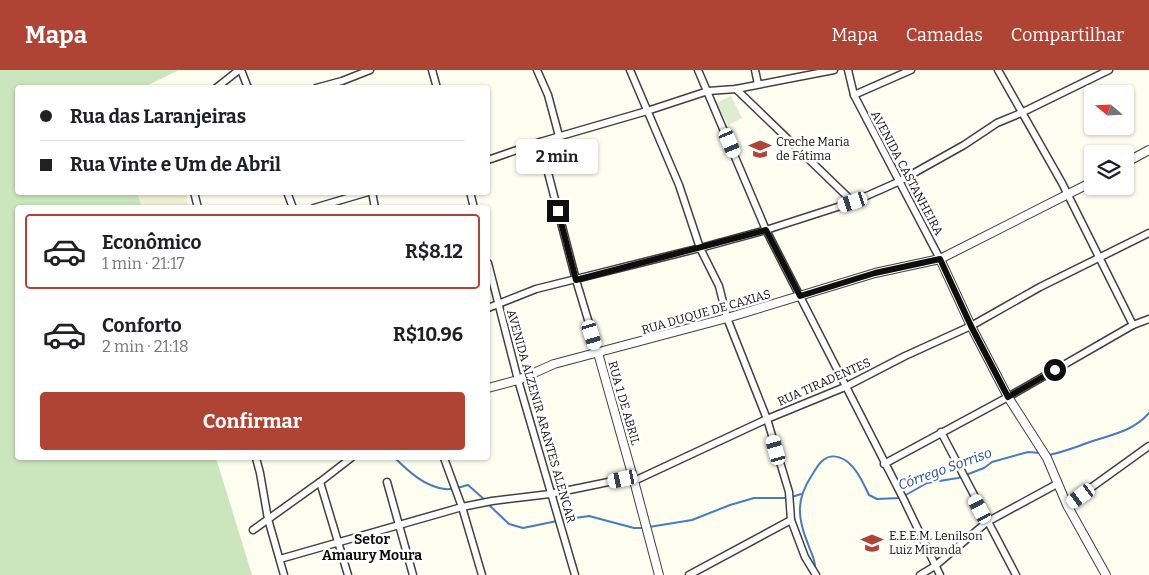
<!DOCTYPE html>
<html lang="pt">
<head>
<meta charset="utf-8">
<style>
  body { margin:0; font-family:Bitter,serif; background:#f2f2f2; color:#202124; height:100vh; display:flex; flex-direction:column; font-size:19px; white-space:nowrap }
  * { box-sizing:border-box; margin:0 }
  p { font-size:16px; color:#757577 }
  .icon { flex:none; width:28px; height:28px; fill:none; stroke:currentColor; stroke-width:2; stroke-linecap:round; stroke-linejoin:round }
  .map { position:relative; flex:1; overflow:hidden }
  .details { position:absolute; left:15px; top:135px; width:475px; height:255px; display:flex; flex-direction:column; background:#fff; border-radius:5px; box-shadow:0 1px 4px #0004 }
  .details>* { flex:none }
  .top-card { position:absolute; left:15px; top:15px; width:475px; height:110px; border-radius:5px; box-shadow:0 1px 4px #0004; display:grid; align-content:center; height:110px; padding:0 25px; background:#fff }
  .needle { width:32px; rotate:289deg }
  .controls { position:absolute; left:1084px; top:15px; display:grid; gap:10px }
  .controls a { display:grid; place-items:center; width:50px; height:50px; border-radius:5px; background:#fff; box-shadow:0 1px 4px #0004; font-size:25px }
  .end { position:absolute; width:22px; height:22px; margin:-11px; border:6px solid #0e0e0e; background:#fff; box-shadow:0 0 0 2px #fff }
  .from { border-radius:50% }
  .bubble { position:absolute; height:35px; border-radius:5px; background:#fff; box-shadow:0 1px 4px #0004; font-size:16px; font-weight:700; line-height:35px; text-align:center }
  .car { position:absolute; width:15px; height:30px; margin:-15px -8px; border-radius:6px; box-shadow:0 0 4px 1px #0007; background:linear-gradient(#fff 24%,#345 0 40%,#fff 0 76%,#345 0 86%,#fff 0) }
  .top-card b { display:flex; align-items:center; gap:18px; height:48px; font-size:19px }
  .top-card b+b { border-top:1px solid #e0e0e0 }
  .top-card i { width:12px; height:12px; background:#202124 }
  ul { padding:9px 0 0; list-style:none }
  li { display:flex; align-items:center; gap:15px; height:75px; margin:0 10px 8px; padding:0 15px; border:2px solid transparent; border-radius:5px }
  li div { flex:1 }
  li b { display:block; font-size:19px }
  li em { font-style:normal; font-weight:700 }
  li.active { border-color:#b04434 }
  li>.icon { width:45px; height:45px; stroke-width:1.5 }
  .cta { display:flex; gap:10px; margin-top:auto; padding:10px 25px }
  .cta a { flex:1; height:58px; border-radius:5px; background:#b04434; color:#fff; font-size:20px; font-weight:700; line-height:58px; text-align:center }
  header { display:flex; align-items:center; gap:30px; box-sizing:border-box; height:70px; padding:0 25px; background:#b04434; color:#fff }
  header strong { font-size:24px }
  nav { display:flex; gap:28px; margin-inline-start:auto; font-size:18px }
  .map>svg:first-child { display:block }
  .farmland { fill:#eef1d2 }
  .green { fill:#cbe5bd }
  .pitch { fill:#ddedce }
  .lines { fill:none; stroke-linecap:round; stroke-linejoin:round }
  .stream { stroke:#487bbf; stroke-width:2 }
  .minor-casing { stroke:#414141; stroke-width:9 }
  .tertiary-casing { stroke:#414141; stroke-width:10 }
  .minor { stroke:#fff; stroke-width:6 }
  .tertiary { stroke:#fff; stroke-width:8 }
  .route { stroke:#0e0e0e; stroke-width:6 }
  .labels { text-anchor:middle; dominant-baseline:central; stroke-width:5; stroke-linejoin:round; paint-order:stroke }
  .poi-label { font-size:12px; fill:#0e0e0e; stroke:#fff; text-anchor:start }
  .street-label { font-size:12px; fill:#0e0e0e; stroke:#fff }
  .water-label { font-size:14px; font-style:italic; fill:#244f93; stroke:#fff }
  .neighbourhood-label { font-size:14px; font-weight:bold; fill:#0e0e0e; stroke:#fff }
</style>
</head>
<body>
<header>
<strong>Mapa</strong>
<nav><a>Mapa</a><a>Camadas</a><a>Compartilhar</a></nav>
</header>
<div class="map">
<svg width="1149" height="505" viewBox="0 0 1149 505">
  <rect width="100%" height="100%" fill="#fdfdf0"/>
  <!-- farmland -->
  <path class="farmland" d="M137,123H185L189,137H142Z"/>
  <!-- green -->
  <path class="green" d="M0,0H179L144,17L18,18V122L137,123L142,137L18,138V388H216L252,505H0Z"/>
  <!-- pitch -->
  <path class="pitch" d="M731,26L742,48L728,55L716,33Z"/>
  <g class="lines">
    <!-- stream -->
    <g class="stream">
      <path d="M1049,385C1063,382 1074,378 1087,373C1109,365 1133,362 1149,343"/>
      <path d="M395,388C408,401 425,417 445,419C453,420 460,417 468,415L485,430"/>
      <path d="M904,426L927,413L958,408L984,398L992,392L1028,382L1040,383"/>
      <path d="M792,427L801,424"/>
      <path d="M488,434L509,454L523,458L557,451"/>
      <path d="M561,450L589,446L634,458H644"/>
      <path d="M649,457L692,450L730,435L754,428H787"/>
      <path d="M815,499C816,490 811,483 808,474C797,447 796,429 812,405C815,401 817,396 821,392C828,385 837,385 845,390C857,398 863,413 869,425L877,429L900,428"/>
    </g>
    <!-- minor casing -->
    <g class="minor-casing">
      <g id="minor">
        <path d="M241,0L248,18"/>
        <path d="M432,0L437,18"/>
        <path d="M537,0L548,25L559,66"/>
        <path d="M630,0L679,115L700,178L719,216L727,248L767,349L789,422L791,450L805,487L816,505"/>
        <path d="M698,0L766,160L904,430L940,505"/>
        <path d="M755,0L758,14"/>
        <path d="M848,0L854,25L940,189"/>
        <path d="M998,0L1062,113L1133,255"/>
        <path d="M216,18L239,0"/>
        <path d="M316,18L342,11L370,0"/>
        <path d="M736,19L853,132"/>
        <path d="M854,25L911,0"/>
        <path d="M540,72L576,210L598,283"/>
        <path d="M488,90L540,72L647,41L708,21L736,19L834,0"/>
        <path d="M194,122L198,138"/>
        <path d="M287,122L293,138"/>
        <path d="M372,122L375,138"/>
        <path d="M470,122L474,138"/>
        <path d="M314,138L368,122"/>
        <path d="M488,193L518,310L575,505"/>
        <path d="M488,238L536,219L700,178L766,160L853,132L898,112L964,75L997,53L1021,43L1109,0"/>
        <path d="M941,362L1016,505"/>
        <path d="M256,388L260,403L268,449L284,505"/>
        <path d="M444,388L462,437L482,505"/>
        <path d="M884,394L1008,327L1133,255L1149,249"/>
        <path d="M320,412L348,505"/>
        <path d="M387,412L413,505"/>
        <path d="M1067,435L1149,376"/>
        <path d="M253,460L320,412L351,388"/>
        <path d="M280,489L462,437L492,431L550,424L623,409L634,411L767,349L845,317L905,286L971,256L1040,217L1149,163"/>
        <path d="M689,505L791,450"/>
        <path d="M920,505L935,496L987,452L1057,414"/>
      </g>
    </g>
    <!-- tertiary casing -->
    <g class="tertiary-casing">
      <g id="tertiary">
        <path d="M1125,93L1149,80"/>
        <path d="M940,189L971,256L1008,327L1047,388L1067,435L1106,505"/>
        <path d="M598,283L634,411L659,505"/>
        <path d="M488,318L518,310L554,294L727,248L875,203L940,189L1092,112"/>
      </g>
    </g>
    <!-- minor -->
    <use href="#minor" class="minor"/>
    <!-- tertiary -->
    <use href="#tertiary" class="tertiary"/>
  </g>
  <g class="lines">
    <!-- route -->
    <path class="route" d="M558,141L576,210L766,160L800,226L875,203L940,189L971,256L1008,327L1055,300"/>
  </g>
  <!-- icons -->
  <defs>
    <g id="school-bare" transform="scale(1.725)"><path d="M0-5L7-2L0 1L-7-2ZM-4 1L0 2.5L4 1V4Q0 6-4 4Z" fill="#b04434" stroke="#fff" stroke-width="2.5" paint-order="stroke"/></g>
  </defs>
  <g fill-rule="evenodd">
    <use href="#school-bare" x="760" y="79"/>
    <use href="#school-bare" x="872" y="473"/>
  </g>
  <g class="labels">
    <!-- poi labels -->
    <g class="poi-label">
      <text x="776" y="72">Creche Maria<tspan x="776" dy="14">de Fátima</tspan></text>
      <text x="889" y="466">E.E.E.M. Lenilson<tspan x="889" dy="14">Luiz Miranda</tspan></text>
    </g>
    <!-- street labels -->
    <g class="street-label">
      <text transform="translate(907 103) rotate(62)">AVENIDA CASTANHEIRA</text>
      <text transform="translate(706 242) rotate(-16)">RUA DUQUE DE CAXIAS</text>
      <text transform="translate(824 312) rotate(-24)">RUA TIRADENTES</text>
      <text transform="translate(624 333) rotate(74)">RUA 1 DE ABRIL</text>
      <text transform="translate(541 346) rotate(74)">AVENIDA ALZENIR ARANTES ALENCAR</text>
    </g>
    <!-- water labels -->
    <g class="water-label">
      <text transform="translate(945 399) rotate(-20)">Córrego Sorriso</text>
    </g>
    <!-- neighbourhood labels -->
    <g class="neighbourhood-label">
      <text x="372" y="469">Setor<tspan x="372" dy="16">Amaury Moura</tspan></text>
    </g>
  </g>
</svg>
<div class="controls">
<a><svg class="needle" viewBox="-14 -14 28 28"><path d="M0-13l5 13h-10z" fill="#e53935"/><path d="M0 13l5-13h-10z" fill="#757577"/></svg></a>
<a><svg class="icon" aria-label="layers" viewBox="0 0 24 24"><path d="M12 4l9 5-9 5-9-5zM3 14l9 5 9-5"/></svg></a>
</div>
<i class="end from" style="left:1055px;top:300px"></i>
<i class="end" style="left:558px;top:141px"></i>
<div class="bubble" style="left:516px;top:69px;width:82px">2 min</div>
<i class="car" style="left:730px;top:73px;rotate:157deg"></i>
<i class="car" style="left:853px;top:132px;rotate:252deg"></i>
<i class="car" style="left:592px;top:265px;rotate:163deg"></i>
<i class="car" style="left:776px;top:380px;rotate:344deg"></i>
<i class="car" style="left:623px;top:409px;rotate:258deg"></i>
<i class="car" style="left:1081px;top:426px;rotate:234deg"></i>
<i class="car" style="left:980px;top:439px;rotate:332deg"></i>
<div class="top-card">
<b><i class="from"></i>Rua das Laranjeiras</b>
<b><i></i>Rua Vinte e Um de Abril</b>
</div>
<section class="details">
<ul>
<li class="active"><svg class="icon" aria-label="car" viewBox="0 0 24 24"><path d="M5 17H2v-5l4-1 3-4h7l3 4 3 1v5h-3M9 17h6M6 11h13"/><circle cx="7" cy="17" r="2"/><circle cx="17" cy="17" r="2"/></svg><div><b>Econômico</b><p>1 min · 21:17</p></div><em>R$8.12</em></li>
<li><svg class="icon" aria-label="car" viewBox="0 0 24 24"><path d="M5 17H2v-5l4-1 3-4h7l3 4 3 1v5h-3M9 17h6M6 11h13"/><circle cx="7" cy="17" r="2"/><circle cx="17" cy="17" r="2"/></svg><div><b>Conforto</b><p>2 min · 21:18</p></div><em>R$10.96</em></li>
</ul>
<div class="cta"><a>Confirmar</a></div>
</section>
</div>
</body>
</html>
